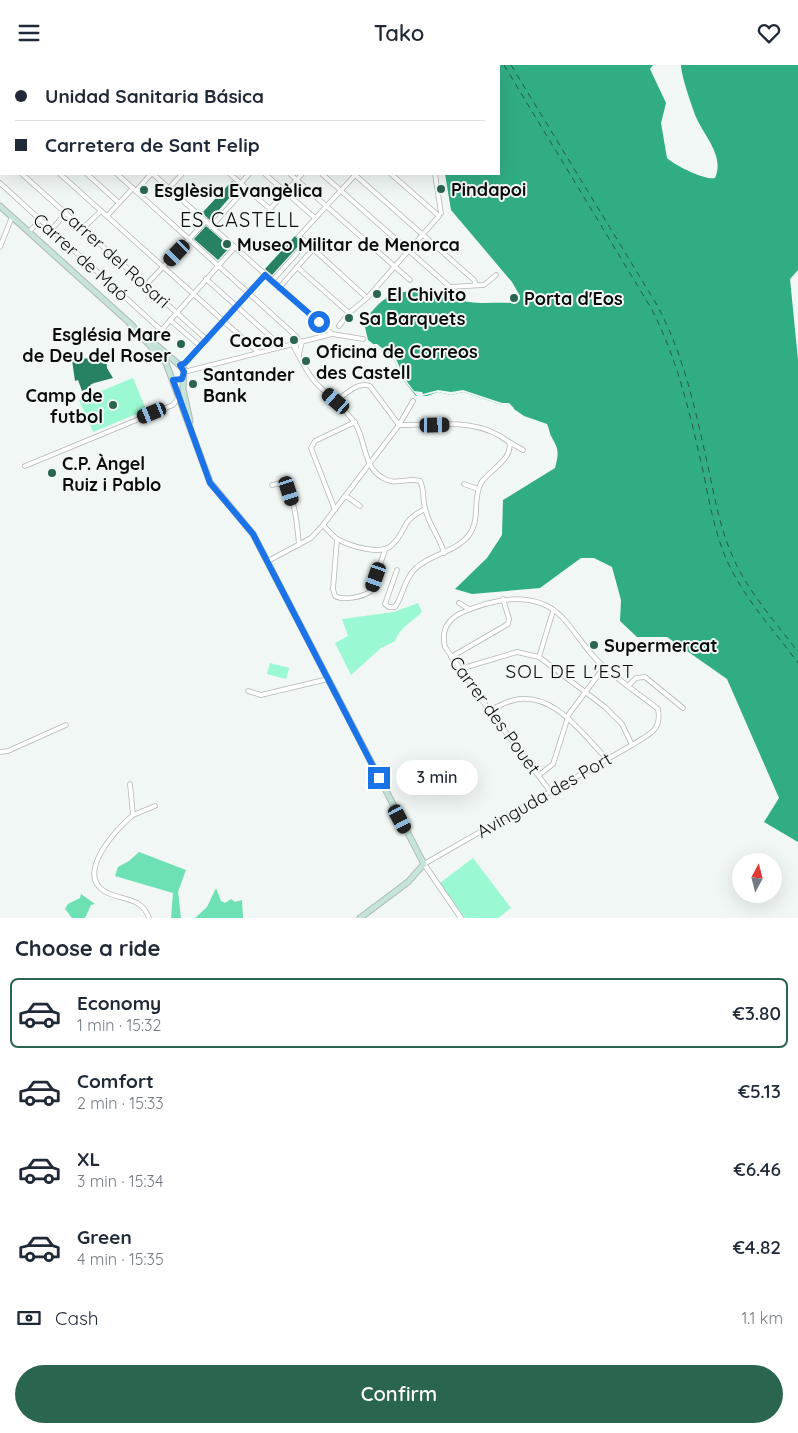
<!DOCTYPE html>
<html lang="en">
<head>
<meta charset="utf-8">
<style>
  body { margin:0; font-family:Quicksand,sans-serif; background:#f6f6f7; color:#1f2937; height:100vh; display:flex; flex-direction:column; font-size:19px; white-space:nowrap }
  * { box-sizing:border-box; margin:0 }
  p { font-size:16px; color:#747a83 }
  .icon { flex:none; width:28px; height:28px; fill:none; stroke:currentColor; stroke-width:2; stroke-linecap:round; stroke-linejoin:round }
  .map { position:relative; height:853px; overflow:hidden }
  .details { display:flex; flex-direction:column; background:#fff; flex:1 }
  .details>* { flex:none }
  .banner { position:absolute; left:0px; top:0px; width:500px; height:110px; box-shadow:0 5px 20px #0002; display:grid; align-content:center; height:110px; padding:0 15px; background:#fff }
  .needle { width:32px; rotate:7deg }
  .controls { position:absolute; left:732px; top:788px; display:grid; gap:10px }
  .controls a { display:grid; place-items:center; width:50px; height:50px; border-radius:50%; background:#fff; box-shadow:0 5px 20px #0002; font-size:25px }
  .end { position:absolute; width:22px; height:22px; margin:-11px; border:6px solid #1a73e8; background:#fff; box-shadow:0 0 0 2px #fff }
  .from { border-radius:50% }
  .bubble { position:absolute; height:35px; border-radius:18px; background:#fff; box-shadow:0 5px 20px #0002; font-size:16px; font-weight:600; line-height:35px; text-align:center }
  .car { position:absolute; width:15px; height:30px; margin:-15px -8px; border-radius:6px; box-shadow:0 0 4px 1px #0007; background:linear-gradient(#222 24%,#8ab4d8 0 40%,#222 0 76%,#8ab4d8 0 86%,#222 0) }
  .banner b { display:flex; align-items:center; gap:18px; height:48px; font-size:19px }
  .banner b+b { border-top:1px solid #e0e1e3 }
  .banner i { width:12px; height:12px; background:#1f2937 }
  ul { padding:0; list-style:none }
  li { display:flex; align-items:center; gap:15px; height:70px; margin:0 10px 8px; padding:0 5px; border:2px solid transparent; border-radius:8px }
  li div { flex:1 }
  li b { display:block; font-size:19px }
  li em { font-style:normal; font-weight:600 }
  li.on { border-color:#2a654f }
  li>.icon { width:45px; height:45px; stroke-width:1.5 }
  h2 { padding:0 15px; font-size:22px; line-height:60px }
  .pay { display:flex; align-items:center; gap:12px; height:55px; padding:0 15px; font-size:19px }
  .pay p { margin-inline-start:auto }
  .button { display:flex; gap:10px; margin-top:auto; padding:10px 15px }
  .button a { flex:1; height:58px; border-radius:30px; background:#2a654f; color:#fff; font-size:20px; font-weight:600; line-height:58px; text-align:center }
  header { display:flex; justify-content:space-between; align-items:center; height:65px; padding:0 15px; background:#fff; font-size:22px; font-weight:600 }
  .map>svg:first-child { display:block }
  .green { fill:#9af9d2 }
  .forest { fill:#6de1b4 }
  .water { fill:#31ad83 }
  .pier { fill:#f0f7f4 }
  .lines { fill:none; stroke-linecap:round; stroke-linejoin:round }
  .ferry { stroke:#285846; stroke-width:1; stroke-dasharray:6 5; stroke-linecap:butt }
  .building { fill:#268263 }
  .minor-casing { stroke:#b1b7b4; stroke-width:5.5 }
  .tertiary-casing { stroke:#b1b7b4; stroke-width:6 }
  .secondary-casing { stroke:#b1b7b4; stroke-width:7 }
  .minor { stroke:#fff; stroke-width:4 }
  .tertiary { stroke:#fff; stroke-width:4.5 }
  .secondary { stroke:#c5e5da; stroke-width:5 }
  .route { stroke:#1a73e8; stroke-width:6 }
  .poi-dot { fill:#2a654f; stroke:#f0f7f4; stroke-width:2 }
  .labels { text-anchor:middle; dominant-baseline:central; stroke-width:4; stroke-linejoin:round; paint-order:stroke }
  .poi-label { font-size:18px; font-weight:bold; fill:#0a0c0b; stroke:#f0f7f4; text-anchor:start }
  .street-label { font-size:18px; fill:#0a0c0b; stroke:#f0f7f4 }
  .neighbourhood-label { font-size:19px; letter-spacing:1px; fill:#0a0c0b; stroke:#f0f7f4 }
  .quarter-label { font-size:20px; letter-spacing:1px; fill:#0a0c0b; stroke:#f0f7f4 }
</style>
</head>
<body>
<header><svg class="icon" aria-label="menu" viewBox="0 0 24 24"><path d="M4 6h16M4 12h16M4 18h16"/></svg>Tako<svg class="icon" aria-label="heart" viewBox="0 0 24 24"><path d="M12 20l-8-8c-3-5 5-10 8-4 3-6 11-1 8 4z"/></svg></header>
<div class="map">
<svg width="798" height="853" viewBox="0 0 798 853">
  <rect width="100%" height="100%" fill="#f0f7f4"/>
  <!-- green -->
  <g class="green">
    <path d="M133,313L146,345L93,367L79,335Z"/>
    <path d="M418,538L422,547C412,557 400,562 395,576L381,583L351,610L335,578L348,571L342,554L394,547Z"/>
    <path d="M270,598L289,603L286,614L267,609Z"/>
    <path d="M473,793L511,843L498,853H465L440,818Z"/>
  </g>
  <!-- forest -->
  <g class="forest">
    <path d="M139,787L186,805L178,827L181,853H171L173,828L115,811L118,802L129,796Z"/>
    <path d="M216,823L221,836L225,838L231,834L235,837L242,835L243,853H195L207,842Z"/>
    <path d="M81,829L95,839L91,840L85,853H72L65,844L68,839L80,833Z"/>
  </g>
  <!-- water -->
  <path class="water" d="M249,0H653L650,4L666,38L661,58L667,93C674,100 706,116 715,113C725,91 704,71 696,52C692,42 681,10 681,0H798V205L790,214L798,295V777L764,757L779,733L727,614L667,572H637L620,556L621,535L612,502L594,493H581L540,523L472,529L455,524L487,493L502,470L503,435L555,403C559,387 559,385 551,371C550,369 549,363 547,359L524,351L508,340H502L463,327L451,330L438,327L427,331H416L403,315L394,295L368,275L364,258C365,252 371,248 375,243C400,213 438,232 469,237C483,239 498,237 512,238L520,231L512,217L451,145L445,109H499V1Z"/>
  <!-- pier -->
  <path class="pier" d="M373,279H377L396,294L405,314L414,326L422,327L423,329L438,325L451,327L463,325L502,338H509L514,343L513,345L508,340H502L463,327L451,330L438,327L418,332L403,315L394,295Z"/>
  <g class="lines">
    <!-- ferry -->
    <g class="ferry">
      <path d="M504,0L651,243C678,295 690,349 703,406C709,435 714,464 725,491C741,530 773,564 798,598"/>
      <path d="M511,0L657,240C685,292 696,348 709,406C715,434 720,463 732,490C747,526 775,556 798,587"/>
    </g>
  </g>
  <!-- building -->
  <g class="building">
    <path d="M232,116L239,122L210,155L202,148Z"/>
    <path d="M206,161L230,182L218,195L194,174Z"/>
    <path d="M295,171L301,178L272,210L265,204Z"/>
    <path d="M100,292L106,293L107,303L113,313L94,318L90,320L91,322L82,326L78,315L75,316L72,295Z"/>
  </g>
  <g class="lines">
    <!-- minor casing -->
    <g class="minor-casing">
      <g id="minor">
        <path d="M32,0L33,1"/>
        <path d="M69,0L70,1"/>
        <path d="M108,0L110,1"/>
        <path d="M169,0L170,1"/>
        <path d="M13,1L14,0"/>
        <path d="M88,1L89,0"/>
        <path d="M192,1L193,0"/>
        <path d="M240,1L241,0"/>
        <path d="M0,16L1,15"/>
        <path d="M0,55L1,56"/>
        <path d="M0,86L1,84"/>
        <path d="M0,100L1,99"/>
        <path d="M22,109L207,275"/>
        <path d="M60,109L258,287"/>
        <path d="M87,109L119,138"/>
        <path d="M117,109L297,272L296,284"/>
        <path d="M153,109L332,269L363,274"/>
        <path d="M230,109L270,144L302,109"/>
        <path d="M265,109L315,153"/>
        <path d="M290,109L410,215"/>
        <path d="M322,109L450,222L484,220L496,210"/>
        <path d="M354,109L474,215L476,220"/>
        <path d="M356,109L299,171L367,233"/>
        <path d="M435,109L441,148"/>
        <path d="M0,118L161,265"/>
        <path d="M241,118L249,109"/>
        <path d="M169,123L182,109"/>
        <path d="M136,126L151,109"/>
        <path d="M107,151L133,123"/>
        <path d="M211,162L246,123"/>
        <path d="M83,163L101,146"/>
        <path d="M51,165L66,148"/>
        <path d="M29,167L40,155"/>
        <path d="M0,182L12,152"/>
        <path d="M297,202L349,248"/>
        <path d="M206,214L281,281"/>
        <path d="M272,216L306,178"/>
        <path d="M146,220L206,156"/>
        <path d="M279,223L313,184"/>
        <path d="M170,255L200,281"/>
        <path d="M339,261L349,248L367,233L439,151L391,109"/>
        <path d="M152,276L235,182"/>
        <path d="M292,278C299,291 306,307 316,318C329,332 346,343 356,360C366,377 363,402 383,413C395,421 407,412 420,416C425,425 422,433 425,443C428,459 440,472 444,488"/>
        <path d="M299,290L302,276"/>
        <path d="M180,300L185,298L265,210"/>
        <path d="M184,307L332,269"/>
        <path d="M336,336C347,329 357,316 370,321L399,360C437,360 478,352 509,377C514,394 489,405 481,418C472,434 481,454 469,470C455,488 429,489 414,505C404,515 403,531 395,542H389L385,539L397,505"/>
        <path d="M509,377L523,385"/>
        <path d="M25,401L173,340L178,333"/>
        <path d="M464,419L478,424"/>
        <path d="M272,420L285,417C295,437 297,457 299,480"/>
        <path d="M346,431L360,441"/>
        <path d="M335,445L311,383L315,376L355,357"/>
        <path d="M323,460C328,465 332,470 337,474C350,481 381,491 392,480C408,465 399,457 425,444"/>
        <path d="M337,474L333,524L335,531C344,536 363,532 371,526L385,485"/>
        <path d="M268,496L311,473L323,460L399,360L413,336"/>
        <path d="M459,538L469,544"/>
        <path d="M451,592L508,559L509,554L503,534"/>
        <path d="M539,592L553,546"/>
        <path d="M460,604L517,587L539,592L605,642L622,659L632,680"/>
        <path d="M629,620L636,613L645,612L683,643"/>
        <path d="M248,626L261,630L328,614"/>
        <path d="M489,645C497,642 506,637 514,635C554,626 582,669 607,694"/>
        <path d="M0,687L8,686L66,660"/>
        <path d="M539,710L553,699L569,649L605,601"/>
        <path d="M130,719L133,750C116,764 76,808 104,826C119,836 141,830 149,853"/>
        <path d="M133,750L155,741"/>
        <path d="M424,799L632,680C649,669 662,666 658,644C638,628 613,612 595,593C583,580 574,565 562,552C535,524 492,534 461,548C447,555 441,566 445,582L489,645L550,726"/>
      </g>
    </g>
    <!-- tertiary casing -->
    <g class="tertiary-casing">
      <path id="tertiary" d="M424,799L461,853"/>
    </g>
    <!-- secondary casing -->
    <g class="secondary-casing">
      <g id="secondary">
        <path d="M0,141L133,261"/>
        <path d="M130,259L166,298L210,417L253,469L424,799L408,817L360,853"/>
        <path d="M148,273L184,304L183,324L190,356"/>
      </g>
    </g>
    <!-- minor -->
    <use href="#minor" class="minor"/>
    <!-- tertiary -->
    <use href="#tertiary" class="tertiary"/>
    <!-- secondary -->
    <use href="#secondary" class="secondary"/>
  </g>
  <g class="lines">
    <!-- route -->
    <path class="route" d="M319,257L265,210L185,298L180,300L184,307L182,314L173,315L210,418L253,469L379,713"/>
  </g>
  <!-- markers -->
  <g class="poi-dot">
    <circle cx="441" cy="124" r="5"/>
    <circle cx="144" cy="125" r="5"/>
    <circle cx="227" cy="179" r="5"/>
    <circle cx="377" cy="229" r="5"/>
    <circle cx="514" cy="233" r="5"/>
    <circle cx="349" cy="253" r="5"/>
    <circle cx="294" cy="275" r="5"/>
    <circle cx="181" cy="279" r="5"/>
    <circle cx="306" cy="296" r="5"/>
    <circle cx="193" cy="319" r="5"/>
    <circle cx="113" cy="340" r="5"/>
    <circle cx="52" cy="408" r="5"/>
    <circle cx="594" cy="580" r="5"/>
  </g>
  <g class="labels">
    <!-- poi labels -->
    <g class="poi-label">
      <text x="451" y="124">Pindapoi</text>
      <text x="154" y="125">Esglèsia Evangèlica</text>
      <text x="237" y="179">Museo Militar de Menorca</text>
      <text x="387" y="229">El Chivito</text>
      <text x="524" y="233">Porta d'Eos</text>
      <text x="359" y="253">Sa Barquets</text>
      <text x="171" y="269" text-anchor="end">Església Mare<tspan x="171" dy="21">de Deu del Roser</tspan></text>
      <text x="284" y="275" text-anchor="end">Cocoa</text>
      <text x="316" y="286">Oficina de Correos<tspan x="316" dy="21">des Castell</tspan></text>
      <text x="203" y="309">Santander<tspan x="203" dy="21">Bank</tspan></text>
      <text x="103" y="330" text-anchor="end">Camp de<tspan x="103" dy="21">futbol</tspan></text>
      <text x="62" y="398">C.P. Àngel<tspan x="62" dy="21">Ruiz i Pablo</tspan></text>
      <text x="604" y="580">Supermercat</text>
    </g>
    <!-- street labels -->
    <g class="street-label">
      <text transform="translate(81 192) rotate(42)">Carrer de Maó</text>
      <text transform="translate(115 192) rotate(42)">Carrer del Rosari</text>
      <text transform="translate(495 650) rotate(54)">Carrer des Pouet</text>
      <text transform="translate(544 730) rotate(-30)">Avinguda des Port</text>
    </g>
    <!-- neighbourhood labels -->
    <g class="neighbourhood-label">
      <text x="570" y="606">SOL DE L'EST</text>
    </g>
    <!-- quarter labels -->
    <g class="quarter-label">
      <text x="240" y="154">ES CASTELL</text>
    </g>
  </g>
</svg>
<div class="controls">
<a><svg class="needle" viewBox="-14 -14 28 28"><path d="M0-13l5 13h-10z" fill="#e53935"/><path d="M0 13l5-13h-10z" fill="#747a83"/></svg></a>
</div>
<i class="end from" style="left:319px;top:257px"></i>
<i class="end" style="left:379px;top:713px"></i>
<div class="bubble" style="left:396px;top:695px;width:82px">3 min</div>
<i class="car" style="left:177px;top:188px;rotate:224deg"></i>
<i class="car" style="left:336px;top:336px;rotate:311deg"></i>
<i class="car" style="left:152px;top:348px;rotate:248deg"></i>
<i class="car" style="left:435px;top:360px;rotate:89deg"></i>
<i class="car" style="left:289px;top:426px;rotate:162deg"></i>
<i class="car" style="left:376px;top:512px;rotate:199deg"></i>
<i class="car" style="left:400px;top:754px;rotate:152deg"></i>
<div class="banner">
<b><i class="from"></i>Unidad Sanitaria Básica</b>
<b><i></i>Carretera de Sant Felip</b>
</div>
</div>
<section class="details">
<h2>Choose a ride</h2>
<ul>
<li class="on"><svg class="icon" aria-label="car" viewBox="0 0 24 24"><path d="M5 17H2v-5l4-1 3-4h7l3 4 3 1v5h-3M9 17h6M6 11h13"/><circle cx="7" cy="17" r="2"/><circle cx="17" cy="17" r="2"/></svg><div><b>Economy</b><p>1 min · 15:32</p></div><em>€3.80</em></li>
<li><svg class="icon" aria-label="car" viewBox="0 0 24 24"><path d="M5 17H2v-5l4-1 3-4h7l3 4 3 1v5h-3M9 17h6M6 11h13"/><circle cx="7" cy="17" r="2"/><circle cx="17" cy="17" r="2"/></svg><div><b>Comfort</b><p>2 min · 15:33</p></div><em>€5.13</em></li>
<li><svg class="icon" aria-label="car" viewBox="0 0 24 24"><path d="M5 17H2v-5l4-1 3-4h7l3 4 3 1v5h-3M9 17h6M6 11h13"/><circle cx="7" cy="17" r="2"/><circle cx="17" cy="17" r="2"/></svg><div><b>XL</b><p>3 min · 15:34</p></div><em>€6.46</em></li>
<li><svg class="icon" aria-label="car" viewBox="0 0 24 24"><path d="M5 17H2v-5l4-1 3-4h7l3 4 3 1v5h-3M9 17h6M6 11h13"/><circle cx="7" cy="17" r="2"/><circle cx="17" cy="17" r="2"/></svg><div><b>Green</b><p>4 min · 15:35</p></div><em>€4.82</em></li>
</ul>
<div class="pay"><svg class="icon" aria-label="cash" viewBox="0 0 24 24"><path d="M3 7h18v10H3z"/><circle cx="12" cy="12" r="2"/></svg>Cash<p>1.1 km</p></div>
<div class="button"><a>Confirm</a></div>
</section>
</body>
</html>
